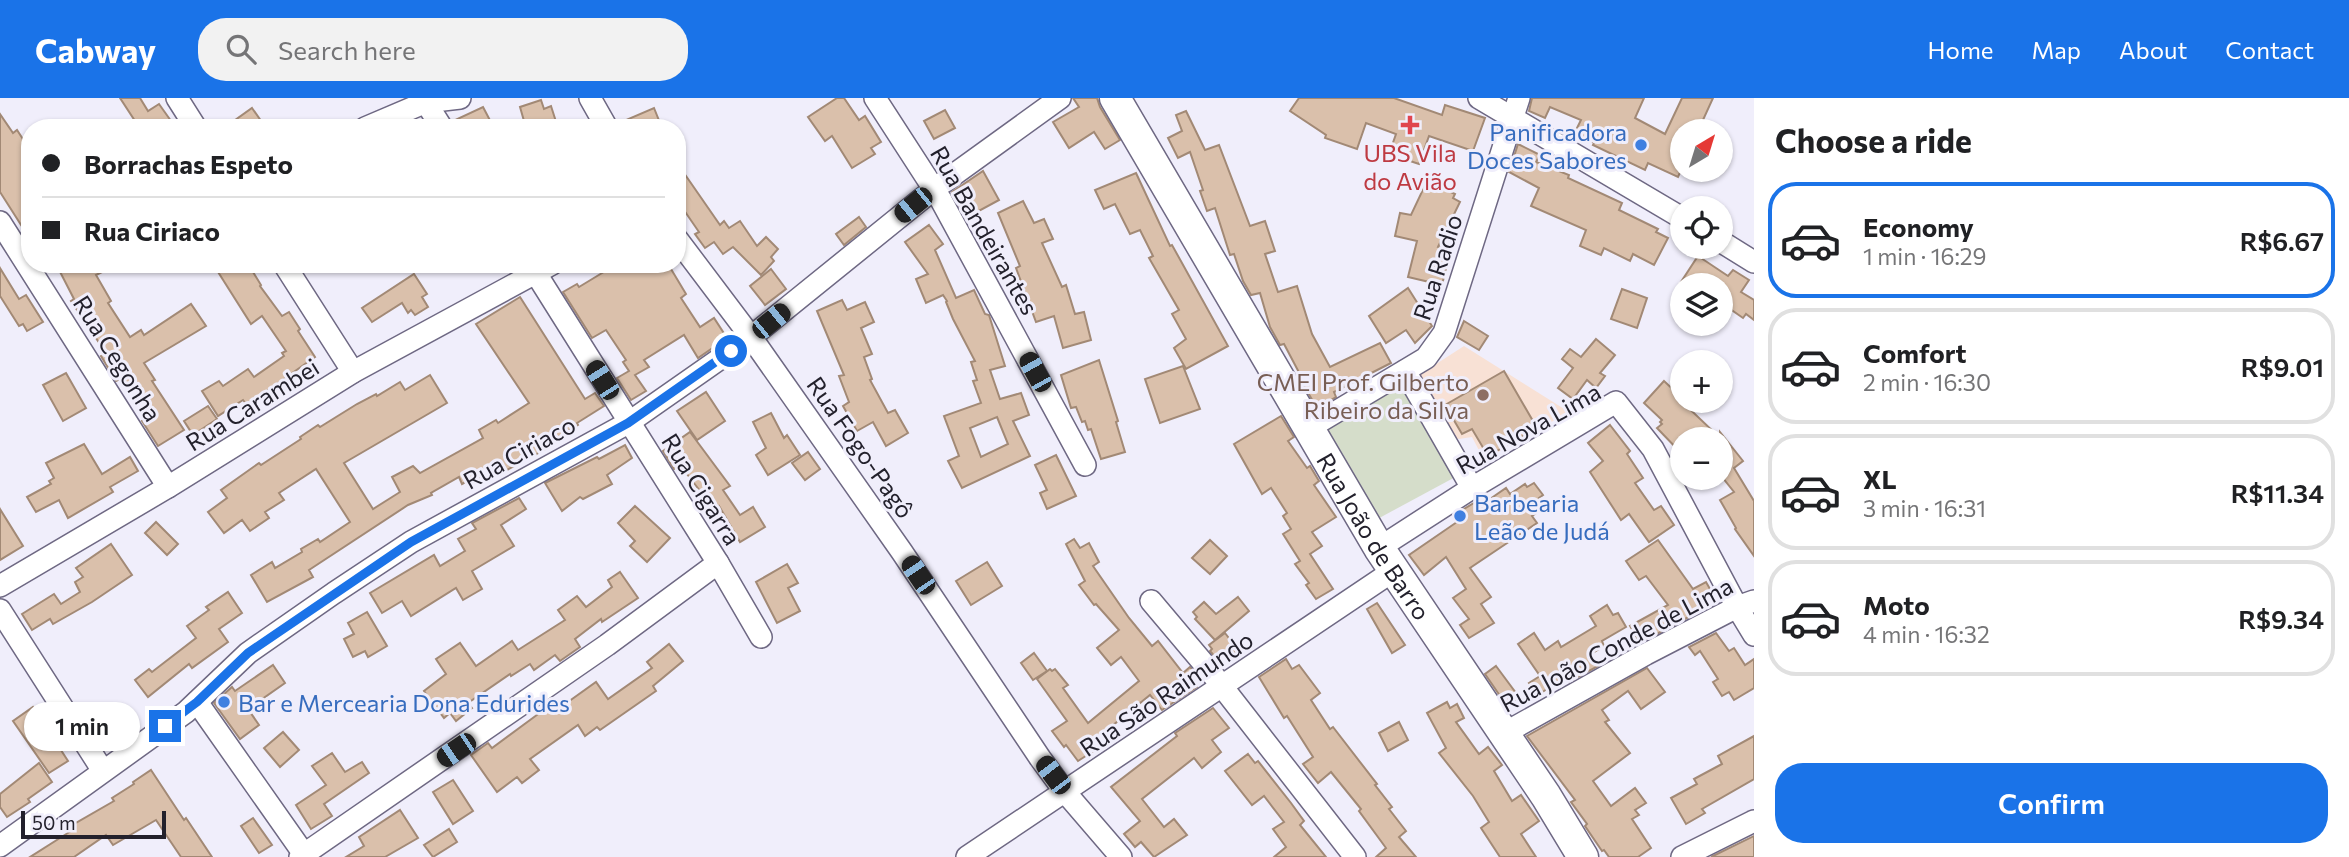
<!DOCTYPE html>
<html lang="en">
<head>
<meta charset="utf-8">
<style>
  body { margin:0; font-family:Commissioner,sans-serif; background:#f2f2f2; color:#202124; height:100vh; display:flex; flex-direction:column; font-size:26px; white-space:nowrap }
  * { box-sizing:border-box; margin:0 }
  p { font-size:23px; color:#757577 }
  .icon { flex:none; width:38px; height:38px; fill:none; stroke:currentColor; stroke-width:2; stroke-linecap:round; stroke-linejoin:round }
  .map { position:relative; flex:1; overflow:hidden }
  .sheet { display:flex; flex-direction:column; background:#fff; width:595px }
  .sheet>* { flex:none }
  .top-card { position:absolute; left:21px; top:21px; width:665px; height:154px; border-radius:28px; box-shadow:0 2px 5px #0004; display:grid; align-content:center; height:154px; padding:0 21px; background:#fff }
  .needle { width:46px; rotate:38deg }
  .fabs { position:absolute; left:1670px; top:21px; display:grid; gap:14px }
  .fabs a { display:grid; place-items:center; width:63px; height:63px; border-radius:50%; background:#fff; box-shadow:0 2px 5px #0004; font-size:35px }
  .scale { position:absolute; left:21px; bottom:18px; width:145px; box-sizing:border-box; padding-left:7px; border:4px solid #23212c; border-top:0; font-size:19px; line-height:24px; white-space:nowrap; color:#23212c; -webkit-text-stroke:5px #f0eefb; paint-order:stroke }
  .end { position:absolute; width:32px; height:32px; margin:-16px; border:9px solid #1a73e8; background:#fff; box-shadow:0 0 0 4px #fff }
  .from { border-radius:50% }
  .bubble { position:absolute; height:49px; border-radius:24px; background:#fff; box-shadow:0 2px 5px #0004; font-size:23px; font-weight:600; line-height:49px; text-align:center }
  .car { position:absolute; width:21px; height:42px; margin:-21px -10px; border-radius:9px; box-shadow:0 0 5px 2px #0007; background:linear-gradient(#222 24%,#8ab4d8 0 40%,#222 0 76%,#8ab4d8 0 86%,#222 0) }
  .top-card b { display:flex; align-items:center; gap:24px; height:66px; font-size:26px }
  .top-card b+b { border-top:2px solid #e0e0e0 }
  .top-card i { width:18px; height:18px; background:#202124 }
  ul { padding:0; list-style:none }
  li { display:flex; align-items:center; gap:21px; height:116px; margin:0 14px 10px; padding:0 7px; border:4px solid #e0e0e0; border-radius:28px }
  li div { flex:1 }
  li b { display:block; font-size:26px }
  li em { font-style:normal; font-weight:600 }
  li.on { border-color:#1a73e8 }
  li>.icon { width:63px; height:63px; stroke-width:1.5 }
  h2 { padding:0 21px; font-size:32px; line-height:84px }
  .primary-button { display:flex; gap:14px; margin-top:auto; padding:14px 21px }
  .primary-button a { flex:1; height:80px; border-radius:28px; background:#1a73e8; color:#fff; font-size:28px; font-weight:600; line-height:80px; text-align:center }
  header { display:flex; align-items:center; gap:42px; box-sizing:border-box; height:98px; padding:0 35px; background:#1a73e8; color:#fff }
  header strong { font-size:33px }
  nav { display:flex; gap:38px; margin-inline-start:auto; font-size:24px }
  .search { width:490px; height:63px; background:#f2f2f2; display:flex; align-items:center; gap:18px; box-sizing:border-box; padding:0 24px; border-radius:28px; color:#757577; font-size:26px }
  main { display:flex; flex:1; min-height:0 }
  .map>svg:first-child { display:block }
  .education { fill:#f8e1d5 }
  .green { fill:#d5ddca }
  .building { fill:#dac0ab; stroke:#a28975; stroke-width:2; fill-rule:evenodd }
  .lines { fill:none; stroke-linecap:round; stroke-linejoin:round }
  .street-casing { stroke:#6e6883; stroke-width:24 }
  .secondary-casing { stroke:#6e6883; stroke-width:33 }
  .street { stroke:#fff; stroke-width:21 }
  .secondary { stroke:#fff; stroke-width:30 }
  .route { stroke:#1a73e8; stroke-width:9 }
  .health-dot { fill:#e0444e; stroke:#f0eefb; stroke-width:2.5 }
  .shop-dot { fill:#3f7fe0; stroke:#f0eefb; stroke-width:2.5 }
  .education-dot { fill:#8d6e63; stroke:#f0eefb; stroke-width:2.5 }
  .labels { text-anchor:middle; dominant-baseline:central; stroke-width:6; stroke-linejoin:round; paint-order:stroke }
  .shop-label { font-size:24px; fill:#366cbe; stroke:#f0eefb; text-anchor:start }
  .health-label { font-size:24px; fill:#be3a42; stroke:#f0eefb }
  .street-label { font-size:24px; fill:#23212c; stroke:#f0eefb }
  .education-label { font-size:24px; fill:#785e54; stroke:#f0eefb; text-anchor:end }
</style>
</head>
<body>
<header>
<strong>Cabway</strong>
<div class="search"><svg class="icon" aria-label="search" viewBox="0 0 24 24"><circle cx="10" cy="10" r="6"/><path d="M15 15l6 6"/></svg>Search here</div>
<nav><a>Home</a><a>Map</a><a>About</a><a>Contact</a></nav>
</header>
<main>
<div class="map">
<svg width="1754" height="759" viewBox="0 0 1754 759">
  <rect width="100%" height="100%" fill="#f0eefb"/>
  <!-- education -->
  <path class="education" d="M1464,248L1569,314L1484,362L1472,339L1459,341L1446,338L1416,279Z"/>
  <!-- green -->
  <path class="green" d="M1408,282L1459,377L1370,425L1319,330Z"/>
  <!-- building -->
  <g class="building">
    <path d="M120,0H140L148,13L159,6L176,30H124L135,23Z"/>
    <path d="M837,0H844L859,22L865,18L881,44L871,50L875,56L852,70L832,38L825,43L808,19Z"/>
    <path d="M1073,0H1097L1100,9L1120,42L1105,51L1094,34L1069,50L1053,24L1079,9Z"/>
    <path d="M1299,0H1394L1442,17L1445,7L1485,20L1473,53L1429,38L1419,66L1389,56L1396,36L1366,25L1357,51L1325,40L1326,37L1290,13Z"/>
    <path d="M1532,0H1644L1635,20L1665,36L1682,0H1713L1698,33H1682V70L1678,79L1648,65L1645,72L1593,47L1594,45L1575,34L1581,22L1550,9L1545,20L1529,13Z"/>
    <path d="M541,2L544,11L551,8L558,30H526L520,9Z"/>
    <path d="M483,9L494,30H455L453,23Z"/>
    <path d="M252,10L266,30H224Z"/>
    <path d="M654,10L662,30H620L619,25Z"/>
    <path d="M945,12L955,30L934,41L924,23Z"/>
    <path d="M1186,13L1205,52L1219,47L1250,128L1265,123L1275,153L1265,156L1278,194L1297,188L1312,236L1330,269L1380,245L1391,265L1334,294L1336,299L1317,310L1301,283L1303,282L1284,246L1280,247L1270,229L1260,195L1251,197L1243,183L1234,156L1230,157L1215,110L1207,113L1200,93L1203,92L1190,54L1178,60L1168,40L1182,33L1176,17Z"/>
    <path d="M0,16L13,35L17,32L30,52V141L0,94Z"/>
    <path d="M1518,46L1540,57L1536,64L1569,77L1568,80L1622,105L1619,112L1658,131L1656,134L1668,140L1654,167L1633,156L1630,163L1604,150L1601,157L1580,148L1586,132L1531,108L1539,90L1509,74Z"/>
    <path d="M677,65L720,127L724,123L729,130L740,123L757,148L766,139L778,151L771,159L774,163L761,177L733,149L723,156L714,144L705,150L695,136L699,134L677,102Z"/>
    <path d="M983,73L999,102L966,120L952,94Z"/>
    <path d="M1136,75L1170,148L1172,147L1228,248L1186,271L1174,250L1186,241L1172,216L1179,212L1149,160L1153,158L1140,132L1130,136L1115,106L1104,111L1095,92Z"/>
    <path d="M1427,83L1455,96L1453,100L1460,104L1438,149L1450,153L1442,187L1408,179L1417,143L1395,138L1400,115L1411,117Z"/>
    <path d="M1023,103L1034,125L1044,121L1053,141L1042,145L1062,189L1066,187L1075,216L1084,214L1091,242L1063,250L1054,218L1036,224L1016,170L1020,168L998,115Z"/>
    <path d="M859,119L866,129L844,147L836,136Z"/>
    <path d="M929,127L943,146L935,152L956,200L974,192L985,216L989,217L1005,268L990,272L1000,301L1021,295L1029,317L1013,323L1030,358L962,390L948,363L959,358L944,318L981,305L973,283L977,282L971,264L975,263L953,221L946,204L947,203L943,197L926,205L916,181L928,176L905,144ZM997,319L1008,346L981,359L970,330Z"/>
    <path d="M1698,158L1728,178L1733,172L1749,182L1741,194L1754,202V222L1746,216L1743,220L1730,211L1720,225V187H1679Z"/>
    <path d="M56,166H118L96,177L111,203L108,205L130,239L141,232L144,237L191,206L206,228L144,265L155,282L152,283L184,332L158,348L142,323L145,320L120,281L116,283L101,258L106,255L71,203L74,201Z"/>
    <path d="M213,166H248L261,187L260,188L282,218L289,214L300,231L298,233L315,259L247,307L243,302L218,318L202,293L219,283L223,288L248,271L254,279L284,258L282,255L286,253L262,218L251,226Z"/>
    <path d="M617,166H668L686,196L681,200L700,229L714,220L727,240L698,260L684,237L644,262L649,269L635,277L646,293L631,302L617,280L629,273L623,264L626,262L606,232L592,240L563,194L577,186L579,189Z"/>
    <path d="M0,170L19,201L26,197L43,224L27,233L23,226L19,228L0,198Z"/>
    <path d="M771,171L786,191L765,207L750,188Z"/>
    <path d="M414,176L427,196L422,199L428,209L415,217L411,212L408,215L402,205L372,224L362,210Z"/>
    <path d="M1408,190L1432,228L1415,245L1406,232L1386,245L1369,218Z"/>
    <path d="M1622,191L1647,200L1637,230L1611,221Z"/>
    <path d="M520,199L585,301L595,295L604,308L577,325L578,327L560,338L562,340L544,352L483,385L479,377L462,386L459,379L431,395L432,397L408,407L309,472L313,479L267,504L251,477L272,464L275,470L302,454L301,451L318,441L320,444L350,424L316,371L279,395L284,402L265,414L269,420L250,433L242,422L224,435L208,414L227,400L221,392L259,365L261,367L301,341L300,339L318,327L320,329L357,306L376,296L377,298L400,284L405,292L430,277L447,305L344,365L373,411L400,394L392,379L413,368L420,375L483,340L479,332L496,322L498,325L529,305L476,226Z"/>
    <path d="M842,202L847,212L865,204L874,224L861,230L872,256L864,259L872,281L870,282L888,315L895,312L908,335L886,348L873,324L857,333L843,308L849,304L839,278L844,277L817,213Z"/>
    <path d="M1464,223L1488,238L1479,252L1457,239Z"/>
    <path d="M1596,241L1615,257L1600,275L1605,278L1596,290L1587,282L1573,301L1558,290L1573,270L1562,261L1570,251L1581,259Z"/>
    <path d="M1099,262L1118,323L1116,324L1125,354L1101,361L1091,331L1088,332L1085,323L1082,324L1076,309L1071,310L1061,277Z"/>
    <path d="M1183,268L1200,311L1160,325L1145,281Z"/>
    <path d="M1504,273L1537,330L1488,358L1472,331L1462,336L1445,307Z"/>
    <path d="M66,275L86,310L63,323L43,287Z"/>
    <path d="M1664,283L1679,297L1677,299L1720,340V334L1743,363L1734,370L1754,403V458L1735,431L1736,430L1720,402L1734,394L1722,379L1720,381V341H1682V356L1657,330L1662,326L1660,324L1662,322L1644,305Z"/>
    <path d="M706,294L725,323L697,342L677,313Z"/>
    <path d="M208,308L217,321L193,337L184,323Z"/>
    <path d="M771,315L784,340L787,337L800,357L768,377L756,357L766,350L753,324Z"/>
    <path d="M1281,318L1294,339L1288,343L1307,370L1310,368L1319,383L1314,387L1336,419L1312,434L1322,448L1310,456L1333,491L1316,501L1306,487L1309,485L1295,466L1300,463L1283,436L1291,431L1283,418L1287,415L1271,390L1262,396L1234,346Z"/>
    <path d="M1610,327L1630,353L1627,356L1643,380L1635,385L1654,412L1661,408L1674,427L1649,444L1629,416L1621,422L1590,374L1603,363L1588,345Z"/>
    <path d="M690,334L730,388L723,392L740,417L753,409L765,429L740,444L719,408L714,411L680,367L674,371L663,353Z"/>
    <path d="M84,346L102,376L130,359L138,373L110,389L113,394L68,420L59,402L36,414L27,399L51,386L49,383L54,380L46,365Z"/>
    <path d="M625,347L632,360L607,377L612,386L583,401L580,399L562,413L545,385L597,359L599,361Z"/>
    <path d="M808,354L820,371L805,382L792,365Z"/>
    <path d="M1056,357L1076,398L1047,411L1040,395L1047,392L1035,367Z"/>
    <path d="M1534,385L1543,397L1539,400L1545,409L1532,418L1537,425L1470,470L1491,499L1481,506L1494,525L1469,540L1460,527L1469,521L1453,500L1466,491L1446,459L1424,477L1409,457L1457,424L1454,417L1487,397L1490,401L1506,390L1510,396L1525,386L1527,389Z"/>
    <path d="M519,400L526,411L501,427L514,448L472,473L482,491L463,502L456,490L411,518L402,503L382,515L370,495L434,457L440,468L465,453L458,441L476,431L472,425Z"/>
    <path d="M635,408L670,440L647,464L630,448L635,443L618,425Z"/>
    <path d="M0,411L23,448L0,462Z"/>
    <path d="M156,424L178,446L167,457L145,435Z"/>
    <path d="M1074,441L1080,450L1089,445L1099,464L1093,468L1129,520L1152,548L1158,543L1183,575L1190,569L1200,582L1195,586L1197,589L1162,612L1150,597L1090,646L1095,652L1078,663L1066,647L1064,649L1052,633L1067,623L1037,581L1050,571L1052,573L1055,571L1068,587L1063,590L1088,625L1139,583L1121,559L1111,567L1097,550L1119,532L1096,506L1094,507L1079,487L1085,483L1066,446Z"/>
    <path d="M1210,442L1227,458L1210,476L1192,460Z"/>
    <path d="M1658,442L1693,491L1706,484L1714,498L1702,506L1704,509L1699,512L1700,513L1640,545L1630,528L1668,507L1646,478L1639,482L1626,463Z"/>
    <path d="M111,446L132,477L92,504L53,526L50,521L32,532L22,516L54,496L61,506L80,494L75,484L83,479L76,470Z"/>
    <path d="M987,464L1002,488L971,507L956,483Z"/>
    <path d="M787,466L798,485L788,490L800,513L777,525L756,484Z"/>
    <path d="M620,474L638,500L602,524L601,521L575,541L580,549L560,563L555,557L534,572L530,566L511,578L510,576L468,605L472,610L456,623L450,615L444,620L424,593L446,576L436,561L460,545L476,568L512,543L518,552L565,522L558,512L577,498L586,509L612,489L608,482Z"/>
    <path d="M228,494L242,515L219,531L228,544L192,570L189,566L148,599L135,582L149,571L152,574L196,540L187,528L209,512L206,509Z"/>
    <path d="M1238,499L1249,513L1215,542L1195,521L1197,519L1193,514L1204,504L1216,516Z"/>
    <path d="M1377,505L1405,547L1392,555L1367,511Z"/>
    <path d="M1607,507L1613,517L1618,515L1626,529L1602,543L1604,548L1591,556L1600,567L1569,584L1565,579L1538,597L1529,585L1540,578L1518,546L1534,535L1545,552L1558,543L1561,549L1596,528L1590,518Z"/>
    <path d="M367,514L387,548L368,559L365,553L353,559L344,541L354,536L348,525Z"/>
    <path d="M1225,535L1238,552L1220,565L1210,553L1212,551L1209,547Z"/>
    <path d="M1716,535L1729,553L1734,550L1745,567L1754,561V590L1734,602L1729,594L1722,598L1713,584L1718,581L1700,553L1695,557L1689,549Z"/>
    <path d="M669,546L683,563L653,588L656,593L600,632L597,629L585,638L578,627L530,661L539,672L522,685L517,679L497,694L471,657L488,645L492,650L549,608L554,614L596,584L608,601L652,570L647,564Z"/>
    <path d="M1034,555L1047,573L1033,582L1021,565Z"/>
    <path d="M1286,561L1292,571L1299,567L1320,595L1311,602L1330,631L1333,629L1377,686L1375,687L1392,709L1389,711L1406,733L1399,739L1416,759H1376L1386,750L1359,713L1361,711L1331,674L1318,685L1303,666L1313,659L1287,618L1284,620L1259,579Z"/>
    <path d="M273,567L285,585L248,611L259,627L240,641L214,605L232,589L235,593Z"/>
    <path d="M1496,568L1519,599L1507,608L1485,576Z"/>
    <path d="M1647,570L1665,594L1641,611L1628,593L1602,612L1609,622L1605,624L1630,655L1593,683L1611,708L1635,690L1646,705L1635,712L1639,717L1632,721L1651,750L1638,759H1609L1604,752L1602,753L1585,728L1587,726L1571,704L1575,702L1527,638Z"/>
    <path d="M1447,604L1450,610L1457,606L1464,620L1456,624L1479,656L1488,649L1502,667L1494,673L1512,703L1521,697L1539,723L1521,736L1536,759H1500L1481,730L1489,724L1473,698L1439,655L1446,650L1427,615Z"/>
    <path d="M33,609L68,663L49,675L13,623Z"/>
    <path d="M1213,610L1229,630L1212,642L1221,654L1202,670L1194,660L1142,701L1164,729L1174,721L1187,737L1154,759L1141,744L1135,749L1124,736L1140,723L1111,689L1177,638L1175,635Z"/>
    <path d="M1399,624L1408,642L1388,653L1379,635Z"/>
    <path d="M283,634L299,652L280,669L264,650Z"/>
    <path d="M1754,638V681L1702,711L1705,715L1686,726L1671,700L1697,686L1694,681L1722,666L1718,658Z"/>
    <path d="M332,655L345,674L362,664L369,675L324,706L332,718L311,731L296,707L326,687L312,668Z"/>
    <path d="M1248,656L1255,665L1258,663L1291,705L1304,723L1300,727L1326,759H1274L1286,749L1273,731L1284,724L1264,698L1252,707L1225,673Z"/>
    <path d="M39,665L52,684L28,701L30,704L7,719L0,709V696Z"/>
    <path d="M151,672L184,722L186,720L212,759H181L156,722L113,747L106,737L74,759H30L71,733L69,729L114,703L112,700L134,686L133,684Z"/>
    <path d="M453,682L473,713L453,726L433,694Z"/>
    <path d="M400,712L418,740L385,759H346L364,748L359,739Z"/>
    <path d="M253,720L272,747L259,755L241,728Z"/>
    <path d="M449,731L457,744L433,759L424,747Z"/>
    <path d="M1754,738V759H1711Z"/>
  </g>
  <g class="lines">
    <!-- street casing -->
    <g class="street-casing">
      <g id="street">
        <path d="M177,0L196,30"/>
        <path d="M423,0L442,30"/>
        <path d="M590,0L607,30"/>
        <path d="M875,0L941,102L1085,367"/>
        <path d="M1479,0L1682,120"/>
        <path d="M365,30L426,4L460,0"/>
        <path d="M0,124L168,389"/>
        <path d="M677,141L751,239L902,454L1040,660L1065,694L1121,759"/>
        <path d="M1720,143L1754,164"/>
        <path d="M284,166L353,274"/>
        <path d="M530,166L718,465L761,539"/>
        <path d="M1405,273L1472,390"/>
        <path d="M1309,330L1426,260L1444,235L1519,0"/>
        <path d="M1379,450L1472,390L1616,304L1653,351L1737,509L1754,537"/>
        <path d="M0,488L168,389L353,274L552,166"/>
        <path d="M1151,503L1210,573L1355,759"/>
        <path d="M0,512L103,673"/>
        <path d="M197,604L306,759"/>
        <path d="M1503,636L1646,556L1737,509L1754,503"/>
        <path d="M0,748L186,614L248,555L334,495L411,444L628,325L751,239L934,91L1060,0"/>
        <path d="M300,759L607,547L718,465"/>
        <path d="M967,759L1393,473"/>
        <path d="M1682,759L1754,723"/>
      </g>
    </g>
    <!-- secondary casing -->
    <g class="secondary-casing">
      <g id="secondary">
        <path id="s1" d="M1115,0L1379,450L1546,698L1583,759"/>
      </g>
    </g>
    <!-- street -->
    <use href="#street" class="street"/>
    <!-- secondary -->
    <use href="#secondary" class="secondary"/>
  </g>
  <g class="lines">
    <!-- route -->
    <path class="route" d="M165,628L197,604L248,555L411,444L628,325L731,253"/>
  </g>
  <!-- markers -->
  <path class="health-dot" d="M1406.5 16.5h7v7h7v7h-7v7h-7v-7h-7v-7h7z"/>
  <g class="shop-dot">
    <circle cx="1641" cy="47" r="7"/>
    <circle cx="1460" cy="418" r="7"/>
    <circle cx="224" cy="604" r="7"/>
  </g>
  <circle class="education-dot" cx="1483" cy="297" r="7"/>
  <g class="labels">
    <!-- shop labels -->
    <g class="shop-label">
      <text x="1627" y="33" text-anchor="end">Panificadora<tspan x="1627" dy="28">Doces Sabores</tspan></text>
      <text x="1474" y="404">Barbearia<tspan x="1474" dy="28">Leão de Judá</tspan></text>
      <text x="238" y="604">Bar e Mercearia Dona Edurides</text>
    </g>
    <!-- health labels -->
    <g class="health-label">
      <text x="1410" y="54">UBS Vila<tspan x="1410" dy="28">do Avião</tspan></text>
    </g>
    <!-- street labels -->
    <g class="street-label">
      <text transform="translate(985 132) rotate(60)">Rua Bandeirantes</text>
      <text transform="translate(1437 169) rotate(-72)">Rua Radio</text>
      <text transform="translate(118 260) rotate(58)">Rua Cegonha</text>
      <text transform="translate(252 306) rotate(-32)">Rua Carambei</text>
      <text transform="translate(1528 330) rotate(-29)">Rua Nova Lima</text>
      <text transform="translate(861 349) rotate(55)">Rua Fogo-Pagô</text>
      <text transform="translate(519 354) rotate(-29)">Rua Ciriaco</text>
      <text transform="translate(702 391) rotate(58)">Rua Cigarra</text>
      <text stroke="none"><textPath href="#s1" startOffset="509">Rua João de Barro</textPath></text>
      <text transform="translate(1616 546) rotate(-28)">Rua João Conde de Lima</text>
      <text transform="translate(1166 595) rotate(-34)">Rua São Raimundo</text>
    </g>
    <!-- education labels -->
    <g class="education-label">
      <text x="1469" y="283">CMEI Prof. Gilberto<tspan x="1469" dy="28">Ribeiro da Silva</tspan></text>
    </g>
  </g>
</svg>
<div class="fabs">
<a><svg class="needle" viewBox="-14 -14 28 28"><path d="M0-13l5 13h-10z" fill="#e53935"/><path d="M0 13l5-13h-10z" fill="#757577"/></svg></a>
<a><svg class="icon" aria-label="locate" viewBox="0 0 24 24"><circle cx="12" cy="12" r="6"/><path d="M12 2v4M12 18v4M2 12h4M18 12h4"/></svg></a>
<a><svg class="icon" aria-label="layers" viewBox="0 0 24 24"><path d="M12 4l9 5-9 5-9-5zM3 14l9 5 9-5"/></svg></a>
<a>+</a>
<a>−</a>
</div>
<div class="scale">50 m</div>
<i class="end from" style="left:731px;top:253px"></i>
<i class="end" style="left:165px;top:628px"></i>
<div class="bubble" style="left:24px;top:604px;width:116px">1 min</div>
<i class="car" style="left:913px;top:107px;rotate:231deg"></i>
<i class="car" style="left:771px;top:223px;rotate:51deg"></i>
<i class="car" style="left:1035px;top:274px;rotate:331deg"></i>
<i class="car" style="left:602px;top:282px;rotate:328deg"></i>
<i class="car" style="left:918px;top:477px;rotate:326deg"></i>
<i class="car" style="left:456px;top:652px;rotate:236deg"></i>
<i class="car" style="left:1053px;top:677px;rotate:323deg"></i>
<div class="top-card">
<b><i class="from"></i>Borrachas Espeto</b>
<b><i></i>Rua Ciriaco</b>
</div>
</div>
<section class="sheet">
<h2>Choose a ride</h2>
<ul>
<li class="on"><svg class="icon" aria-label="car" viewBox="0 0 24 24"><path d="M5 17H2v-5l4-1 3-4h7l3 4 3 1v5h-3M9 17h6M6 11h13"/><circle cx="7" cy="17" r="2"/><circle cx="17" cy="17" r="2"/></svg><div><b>Economy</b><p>1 min · 16:29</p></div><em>R$6.67</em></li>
<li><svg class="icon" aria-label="car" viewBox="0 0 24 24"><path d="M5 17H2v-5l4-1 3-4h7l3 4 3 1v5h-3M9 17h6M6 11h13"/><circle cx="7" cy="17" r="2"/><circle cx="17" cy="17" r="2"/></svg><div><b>Comfort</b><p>2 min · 16:30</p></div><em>R$9.01</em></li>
<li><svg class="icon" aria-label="car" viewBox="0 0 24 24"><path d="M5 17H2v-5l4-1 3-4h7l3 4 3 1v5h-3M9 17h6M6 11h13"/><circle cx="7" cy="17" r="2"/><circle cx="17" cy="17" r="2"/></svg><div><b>XL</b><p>3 min · 16:31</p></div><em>R$11.34</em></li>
<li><svg class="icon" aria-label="car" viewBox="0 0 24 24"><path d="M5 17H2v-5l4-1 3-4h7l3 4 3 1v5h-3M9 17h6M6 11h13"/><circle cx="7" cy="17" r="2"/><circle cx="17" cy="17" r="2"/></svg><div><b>Moto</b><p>4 min · 16:32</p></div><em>R$9.34</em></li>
</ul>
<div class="primary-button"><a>Confirm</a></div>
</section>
</main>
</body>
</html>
